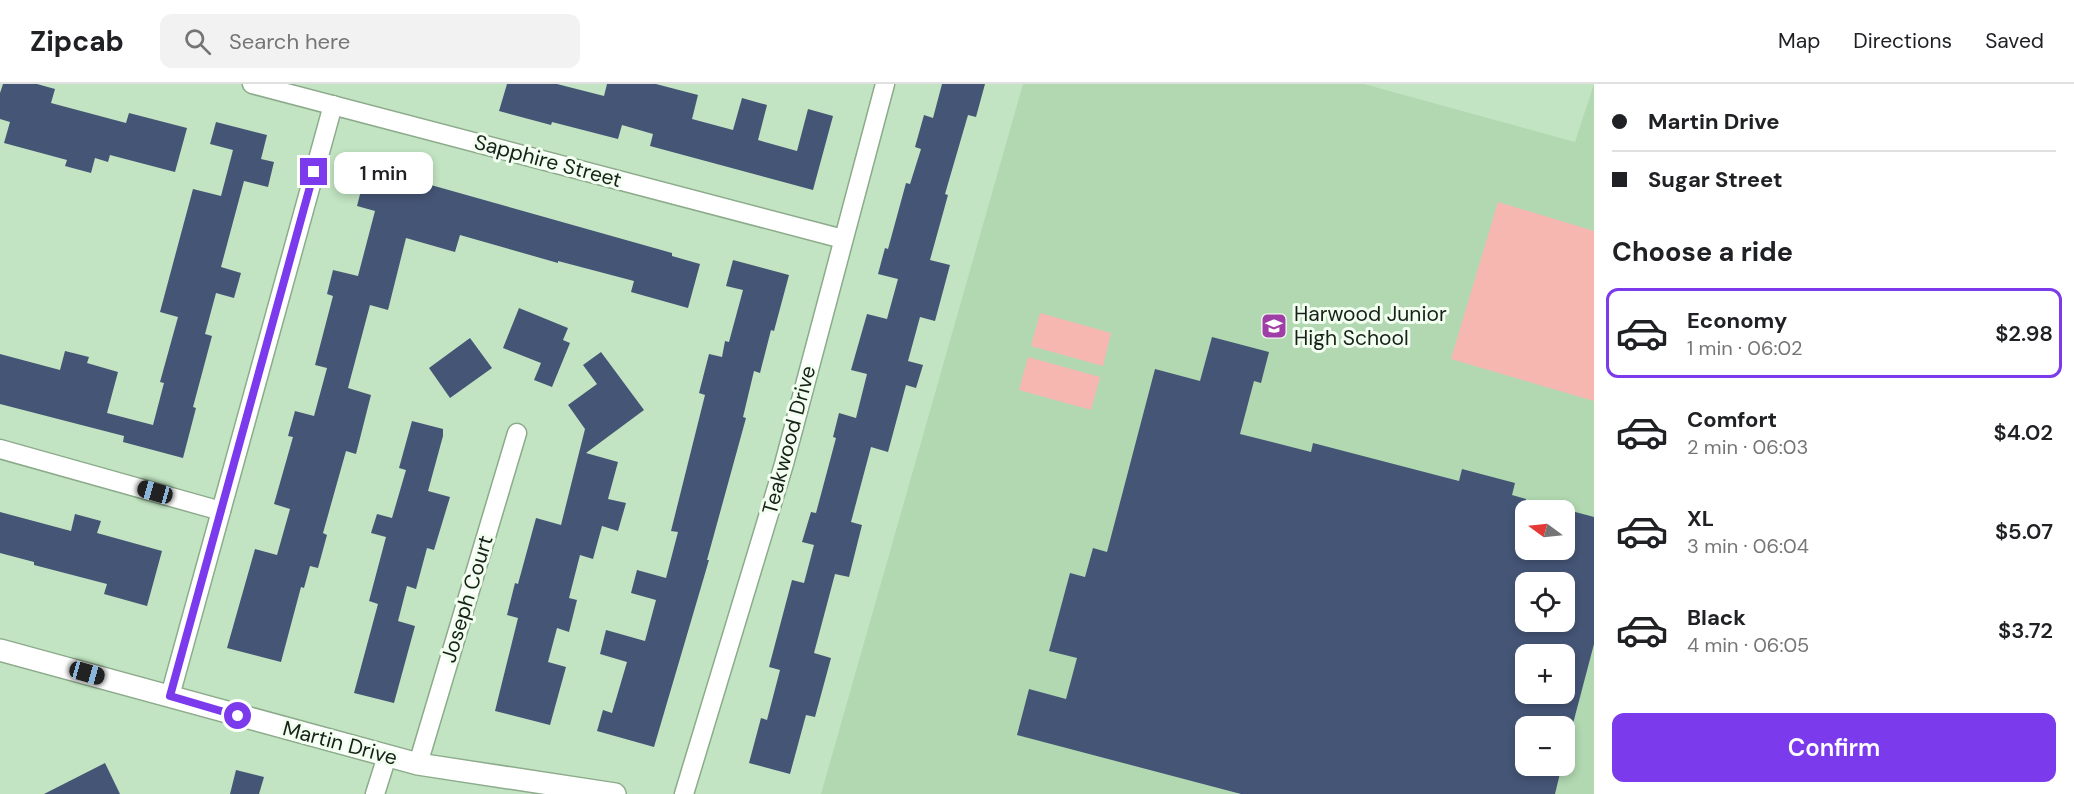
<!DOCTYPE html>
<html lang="en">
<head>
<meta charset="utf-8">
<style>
  body { margin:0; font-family:"DM Sans",sans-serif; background:#f2f2f2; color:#202124; height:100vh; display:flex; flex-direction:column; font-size:22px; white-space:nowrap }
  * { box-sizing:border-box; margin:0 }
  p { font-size:20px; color:#757577 }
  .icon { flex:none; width:33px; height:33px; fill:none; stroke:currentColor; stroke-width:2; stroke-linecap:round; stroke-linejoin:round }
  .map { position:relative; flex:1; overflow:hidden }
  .sheet { display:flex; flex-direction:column; background:#fff; width:480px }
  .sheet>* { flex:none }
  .top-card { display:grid; align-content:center; height:132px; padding:0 18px; background:#fff }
  .needle { width:39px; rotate:285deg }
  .controls { position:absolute; left:1515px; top:416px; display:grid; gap:12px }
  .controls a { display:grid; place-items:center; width:60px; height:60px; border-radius:12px; background:#fff; box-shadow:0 3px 9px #0003; font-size:30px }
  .end { position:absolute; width:27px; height:27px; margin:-14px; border:8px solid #7c3aed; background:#fff; box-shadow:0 0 0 3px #fff }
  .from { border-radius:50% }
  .bubble { position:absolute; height:42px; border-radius:12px; background:#fff; box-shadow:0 3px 9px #0003; font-size:20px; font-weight:600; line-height:42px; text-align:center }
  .car { position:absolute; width:18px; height:36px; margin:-18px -9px; border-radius:8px; box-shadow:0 0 4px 2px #0007; background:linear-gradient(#222 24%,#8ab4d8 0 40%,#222 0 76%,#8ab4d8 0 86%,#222 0) }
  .top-card b { display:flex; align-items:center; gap:21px; height:57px; font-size:22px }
  .top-card b+b { border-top:2px solid #e0e0e0 }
  .top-card i { width:15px; height:15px; background:#202124 }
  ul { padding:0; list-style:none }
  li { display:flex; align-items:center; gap:18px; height:90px; margin:0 12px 9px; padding:0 6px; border:3px solid transparent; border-radius:12px }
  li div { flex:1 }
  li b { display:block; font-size:22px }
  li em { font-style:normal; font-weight:600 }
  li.current { border-color:#7c3aed }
  li>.icon { width:54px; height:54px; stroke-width:1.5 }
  h2 { padding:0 18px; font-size:27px; line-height:72px }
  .action { display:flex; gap:12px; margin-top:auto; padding:12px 18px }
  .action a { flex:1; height:69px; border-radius:12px; background:#7c3aed; color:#fff; font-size:24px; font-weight:600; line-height:69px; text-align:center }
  header { display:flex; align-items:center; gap:36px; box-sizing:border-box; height:84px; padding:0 30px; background:#fff; border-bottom:2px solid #e0e0e0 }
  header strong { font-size:28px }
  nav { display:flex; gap:33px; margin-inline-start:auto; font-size:21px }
  .search { width:420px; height:54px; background:#f2f2f2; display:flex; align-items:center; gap:15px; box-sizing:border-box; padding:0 21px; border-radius:12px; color:#757577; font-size:22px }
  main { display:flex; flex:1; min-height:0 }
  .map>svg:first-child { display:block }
  .built { fill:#b1d8b1; fill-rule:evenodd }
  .green { fill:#f7b7b1 }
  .building { fill:#455576; fill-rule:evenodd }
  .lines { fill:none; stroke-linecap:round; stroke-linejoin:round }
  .minor-casing { stroke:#8cab8b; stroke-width:21 }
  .tertiary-casing { stroke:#8cab8b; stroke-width:24 }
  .minor { stroke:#fff; stroke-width:18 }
  .tertiary { stroke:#fff; stroke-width:21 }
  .route { stroke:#7c3aed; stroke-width:8 }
  .labels { text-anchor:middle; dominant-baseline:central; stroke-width:6; stroke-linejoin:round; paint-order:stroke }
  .street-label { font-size:21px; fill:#162216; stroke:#f1fef0 }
  .poi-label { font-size:21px; fill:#162216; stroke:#f1fef0; text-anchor:start }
</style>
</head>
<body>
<header>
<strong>Zipcab</strong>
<div class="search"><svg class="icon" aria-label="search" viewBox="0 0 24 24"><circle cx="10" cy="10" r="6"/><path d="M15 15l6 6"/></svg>Search here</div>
<nav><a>Map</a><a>Directions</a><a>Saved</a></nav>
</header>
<main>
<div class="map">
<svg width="1594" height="710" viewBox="0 0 1594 710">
  <rect width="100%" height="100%" fill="#c2e4c2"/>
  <!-- built -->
  <path class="built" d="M1023,0H1364L1575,58L1594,0V710H821ZM1526,426H1564V465H1526ZM1526,498H1564V537H1526ZM1526,570H1564V609H1526ZM1526,642H1564V681H1526Z"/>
  <!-- green -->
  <g class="green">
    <path d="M1498,118L1594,147V317L1451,275Z"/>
    <path d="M1040,229L1111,249L1103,282L1031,262Z"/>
    <path d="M1028,273L1100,293L1091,326L1019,306Z"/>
  </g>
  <!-- building -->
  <g class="building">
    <path d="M3,0H37L55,5L51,19L126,39L129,29L187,44L175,88L110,71L108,78L95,74L91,89L65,82L67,76L4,59L10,38L0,35V9Z"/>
    <path d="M507,0H557L604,12L607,0H656L698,11L692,35L733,46L742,14L767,21L758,56L797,67L808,25L833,32L813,106L650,62L653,50L622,41L618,55L552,38L551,41L499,27Z"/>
    <path d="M942,0H985L976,33L968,31L945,110L948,111L930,176L950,181L935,237L920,233L908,277L923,281L916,304L906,301L888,368L871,363L851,438L862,441L849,493L835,490L814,569L831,574L815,633L806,631L790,690L749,679L761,634L767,636L780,586L769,583L792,496L804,499L814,461L802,458L811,428L816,429L836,354L833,353L839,329L856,334L867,290L851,286L867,230L887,235L898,195L878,190L885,164L888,165L906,99L910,100L921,65L915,63L924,31L933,34Z"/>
    <path d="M216,38L267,51L261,75L274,78L268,103L244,97L221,183L241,189L234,214L216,209L205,250L212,252L193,323L196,324L183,374L123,358L124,352L0,320V270L60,286L65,267L89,273L87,279L118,288L107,329L153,341L164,299L160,298L178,233L160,228L193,105L221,112L233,66L210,60Z"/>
    <path d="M367,83L672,169V172L700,180L688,224L631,208L634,197L558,177V179L460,151L455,168L406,154L388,226L370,221L348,304L371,311L356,370L346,367L323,449L327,451L318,484L310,482L304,504L301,503L281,578L227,564L255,465L277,471L290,425L274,420L293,353L288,352L295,327L314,332L327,284L315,281L333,212L327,210L333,186L358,192L375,127L357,122Z"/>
    <path d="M733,176L789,191L774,247L771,246L760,289L754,287L743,333L746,334L707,476H709L654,663L597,647L603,626L612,629L627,578L600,570L606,546L645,557L656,516L631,509L637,486L666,494L678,448L671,447L705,311L699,309L709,270L722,273L725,257L729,258L743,206L726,202Z"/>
    <path d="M519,224L568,244L563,256L570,259L552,303L534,296L541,279L503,264Z"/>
    <path d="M1212,253L1269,268L1261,299L1254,297L1240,350L1311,368L1313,359L1459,397L1462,385L1515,399L1512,411L1526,415V465H1564V425L1594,433V560L1570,651L1564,650V642H1526V681H1562L1555,710H1241L1017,651L1029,605L1066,615L1077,574L1049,567L1070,489L1085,493L1093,464L1107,468L1155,285L1200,297ZM1526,498H1564V537H1526ZM1526,570H1564V609H1526Z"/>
    <path d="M470,254L492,284L450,314L429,284Z"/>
    <path d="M601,268L644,326L586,369L618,378L608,415L626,419L618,447L602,442L593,475L580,471L569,514L577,516L569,548L557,544L548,578L566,583L550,641L495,627L518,534L507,531L515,499L518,500L536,434L561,441L585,345L568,321L597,300L583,281Z"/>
    <path d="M412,337L443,345V352L428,407L450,413L434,466L427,464L416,505L407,502L398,537L415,542L394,619L354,609L378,520L369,517L386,453L371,449L377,430L392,434L406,386L399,384Z"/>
    <path d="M0,428L71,447L75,430L101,437L97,449L162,467L147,522L104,510L107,500L34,481V478L0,469Z"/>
    <path d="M105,679L120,710H44Z"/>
    <path d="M236,686L264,693L259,710H230Z"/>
  </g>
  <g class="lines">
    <!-- minor casing -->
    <g class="minor-casing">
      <g id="minor">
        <path d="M252,0L843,155"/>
        <path d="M0,365L221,427"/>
        <path d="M170,612L333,21"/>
        <path d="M418,680L517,349"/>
        <path d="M375,710L387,672"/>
        <path d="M684,710L784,380L885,0"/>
      </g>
    </g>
    <!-- tertiary casing -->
    <g class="tertiary-casing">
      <path id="tertiary" d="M0,566L418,680L615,710"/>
    </g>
    <!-- minor -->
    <use href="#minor" class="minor"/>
    <!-- tertiary -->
    <use href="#tertiary" class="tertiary"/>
  </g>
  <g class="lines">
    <!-- route -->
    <path class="route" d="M238,632L170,612L314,88"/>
  </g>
  <!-- icons -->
  <defs>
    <g id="school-square" transform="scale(1.35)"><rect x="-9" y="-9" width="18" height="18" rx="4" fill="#9f3ea6" stroke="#f1fef0"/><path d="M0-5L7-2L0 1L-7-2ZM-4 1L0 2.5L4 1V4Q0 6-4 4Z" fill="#fff"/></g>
  </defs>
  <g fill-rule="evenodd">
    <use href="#school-square" x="1274" y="242"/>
  </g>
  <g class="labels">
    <!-- street labels -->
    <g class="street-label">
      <text transform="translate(548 77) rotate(15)">Sapphire Street</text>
      <text transform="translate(789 356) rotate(-75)">Teakwood Drive</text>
      <text transform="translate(467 515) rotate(-73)">Joseph Court</text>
      <text transform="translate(340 659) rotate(15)">Martin Drive</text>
    </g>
    <!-- poi labels -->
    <g class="poi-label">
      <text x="1294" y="230">Harwood Junior<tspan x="1294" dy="24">High School</tspan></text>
    </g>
  </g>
</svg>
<div class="controls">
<a><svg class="needle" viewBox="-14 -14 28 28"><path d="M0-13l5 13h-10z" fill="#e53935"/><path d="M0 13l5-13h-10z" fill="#757577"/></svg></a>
<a><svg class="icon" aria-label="locate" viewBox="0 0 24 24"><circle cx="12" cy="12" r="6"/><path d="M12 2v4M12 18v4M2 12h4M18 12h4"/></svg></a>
<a>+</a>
<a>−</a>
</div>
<i class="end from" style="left:238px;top:632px"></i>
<i class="end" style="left:314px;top:88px"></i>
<div class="bubble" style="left:334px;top:68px;width:99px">1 min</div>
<i class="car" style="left:155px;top:408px;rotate:286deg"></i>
<i class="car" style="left:87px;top:589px;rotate:106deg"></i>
</div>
<section class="sheet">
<div class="top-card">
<b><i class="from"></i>Martin Drive</b>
<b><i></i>Sugar Street</b>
</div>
<h2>Choose a ride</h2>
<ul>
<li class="current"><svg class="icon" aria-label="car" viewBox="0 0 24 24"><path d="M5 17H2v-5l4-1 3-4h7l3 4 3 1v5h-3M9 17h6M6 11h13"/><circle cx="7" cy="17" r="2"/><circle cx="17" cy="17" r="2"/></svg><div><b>Economy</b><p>1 min · 06:02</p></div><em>$2.98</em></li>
<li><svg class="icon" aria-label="car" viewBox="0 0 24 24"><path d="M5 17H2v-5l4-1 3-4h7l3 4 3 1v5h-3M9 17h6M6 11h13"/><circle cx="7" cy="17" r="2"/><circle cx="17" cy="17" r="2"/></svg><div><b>Comfort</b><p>2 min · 06:03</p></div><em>$4.02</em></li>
<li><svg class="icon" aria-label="car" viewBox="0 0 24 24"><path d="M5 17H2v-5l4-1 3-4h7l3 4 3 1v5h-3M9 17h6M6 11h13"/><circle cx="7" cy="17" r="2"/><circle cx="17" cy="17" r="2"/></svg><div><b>XL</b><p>3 min · 06:04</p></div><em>$5.07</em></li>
<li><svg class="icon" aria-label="car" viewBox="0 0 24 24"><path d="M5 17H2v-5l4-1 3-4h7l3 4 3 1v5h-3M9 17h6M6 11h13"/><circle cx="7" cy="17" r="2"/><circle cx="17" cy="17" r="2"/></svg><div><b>Black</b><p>4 min · 06:05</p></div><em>$3.72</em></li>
</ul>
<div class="action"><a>Confirm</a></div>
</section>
</main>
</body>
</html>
